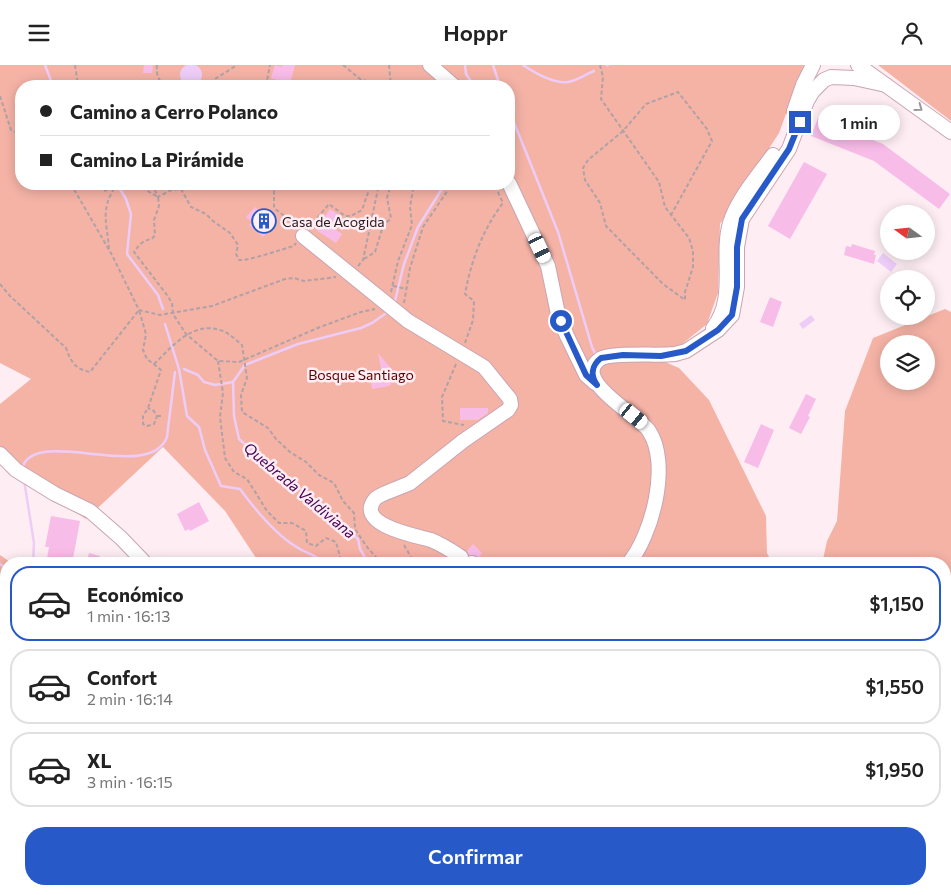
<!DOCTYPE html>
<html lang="es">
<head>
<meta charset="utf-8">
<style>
  body { margin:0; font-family:Commissioner,sans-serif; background:#f2f2f2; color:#222; height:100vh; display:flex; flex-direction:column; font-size:19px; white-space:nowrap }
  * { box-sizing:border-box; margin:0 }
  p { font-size:16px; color:#767676 }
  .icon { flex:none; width:28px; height:28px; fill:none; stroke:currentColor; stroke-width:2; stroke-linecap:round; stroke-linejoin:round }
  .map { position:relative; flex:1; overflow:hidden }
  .panel { position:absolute; left:0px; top:492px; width:951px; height:338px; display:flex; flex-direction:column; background:#fff; border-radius:20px 20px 0 0; box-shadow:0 2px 12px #0003 }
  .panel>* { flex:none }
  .hud { position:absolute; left:15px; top:15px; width:500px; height:110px; border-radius:20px; box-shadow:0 2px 12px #0003; display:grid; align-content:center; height:110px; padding:0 25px; background:#fff }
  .needle { width:32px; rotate:285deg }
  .tools { position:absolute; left:880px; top:140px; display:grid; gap:10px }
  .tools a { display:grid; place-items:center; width:55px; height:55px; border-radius:50%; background:#fff; box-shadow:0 2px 12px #0003; font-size:25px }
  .end { position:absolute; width:22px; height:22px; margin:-11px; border:6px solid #275ac8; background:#fff; box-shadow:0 0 0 2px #fff }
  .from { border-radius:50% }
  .bubble { position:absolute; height:35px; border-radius:18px; background:#fff; box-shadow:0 2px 12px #0003; font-size:16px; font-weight:600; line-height:35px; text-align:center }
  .car { position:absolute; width:15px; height:30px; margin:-15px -8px; border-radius:6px; box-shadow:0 0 4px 1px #0007; background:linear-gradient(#fff 24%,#345 0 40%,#fff 0 76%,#345 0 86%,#fff 0) }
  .hud b { display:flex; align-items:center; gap:18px; height:48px; font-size:19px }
  .hud b+b { border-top:1px solid #e0e0e0 }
  .hud i { width:12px; height:12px; background:#222 }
  ul { padding:9px 0 0; list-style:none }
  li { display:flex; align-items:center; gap:15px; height:75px; margin:0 10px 8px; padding:0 15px; border:2px solid #e0e0e0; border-radius:20px }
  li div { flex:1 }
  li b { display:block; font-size:19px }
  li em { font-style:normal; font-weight:600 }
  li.selected { border-color:#275ac8 }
  li>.icon { width:45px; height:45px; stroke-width:1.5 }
  .primary-button { display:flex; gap:10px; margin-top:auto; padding:10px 25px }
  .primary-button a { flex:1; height:58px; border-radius:20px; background:#275ac8; color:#fff; font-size:20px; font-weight:600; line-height:58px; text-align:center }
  header { display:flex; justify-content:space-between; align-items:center; height:65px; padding:0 25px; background:#fff; font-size:22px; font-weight:600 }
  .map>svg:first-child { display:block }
  .built { fill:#ffe3ed }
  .green { fill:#f5b3a6; fill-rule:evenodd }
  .water { fill:#edcdf7 }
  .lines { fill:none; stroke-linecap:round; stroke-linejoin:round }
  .stream { stroke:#edcdf7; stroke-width:2.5 }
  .canal { stroke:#edcdf7; stroke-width:10 }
  .building { fill:#f8bce8 }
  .minor-casing { stroke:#c9a4b1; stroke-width:16 }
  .path { stroke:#b0a1a6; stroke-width:2; stroke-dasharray:4 2.5; stroke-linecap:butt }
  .minor { stroke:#fff; stroke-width:14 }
  .oneway { stroke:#9d9799 }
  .route { stroke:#275ac8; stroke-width:6 }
  .labels { text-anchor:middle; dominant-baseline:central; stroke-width:5; stroke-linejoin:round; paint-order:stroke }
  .poi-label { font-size:14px; fill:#26181d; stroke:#feeef4; text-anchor:start }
  .park-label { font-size:14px; fill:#550300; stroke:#feeef4 }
  .water-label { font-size:15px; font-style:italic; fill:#450056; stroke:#feeef4 }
</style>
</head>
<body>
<header><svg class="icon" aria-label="menu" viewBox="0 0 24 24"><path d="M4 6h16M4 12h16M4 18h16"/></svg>Hoppr<svg class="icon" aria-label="person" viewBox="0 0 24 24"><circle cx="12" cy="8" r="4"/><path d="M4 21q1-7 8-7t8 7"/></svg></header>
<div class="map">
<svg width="951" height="830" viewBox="0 0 951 830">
  <rect width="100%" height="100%" fill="#feeef4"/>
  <!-- built -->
  <path class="built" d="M453,824H501L500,830H447Z"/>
  <!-- green -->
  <g class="green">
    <path d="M0,0H804L779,68L720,159L718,228L707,259L676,284L640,286L679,303L709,335L766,451L767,488L773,499H260L225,446L163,382L86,454L0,397V339L31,314L0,298ZM21,21H509V119H21Z"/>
    <path d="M878,0H951V56Z"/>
    <path d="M945,244L951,247V830H929V824H945V499H822L827,476L837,456L845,346L873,273ZM889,279H926V316H889Z"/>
    <path d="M0,490L13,499H6V677L0,671Z"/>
    <path d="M178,824H336L337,830H181Z"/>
    <rect x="776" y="824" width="151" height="6"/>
  </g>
  <!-- water -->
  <g class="water">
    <circle cx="191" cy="10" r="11"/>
    <path d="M883,188L897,199L891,207L877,196Z"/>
    <path d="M811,250L815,255L803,264L799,259Z"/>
  </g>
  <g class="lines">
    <!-- stream -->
    <g class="stream">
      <path d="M45,0L53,21"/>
      <path d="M465,0L466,9L474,21"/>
      <path d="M493,0L500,21"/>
      <path d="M523,0C535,8 554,19 568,17C577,16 586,9 594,6"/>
      <path d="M607,0H608"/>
      <path d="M509,45L558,167L592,282L595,288"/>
      <path d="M117,119L126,134L131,149L127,189L158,230L163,244"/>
      <path d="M395,236L404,199L418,162L445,119"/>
      <path d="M165,259L179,304L187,351L199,362L205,385L221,421L240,424C254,443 274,468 295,481C306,489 315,488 325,499"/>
      <path d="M184,304L198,310L204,317L215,320L233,317"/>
      <path d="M22,403C35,360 149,419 167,372L175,307"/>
      <path d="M24,415L34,478L33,499"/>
      <path d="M0,499L6,503"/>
      <path d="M369,499L360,484L358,474L330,451L307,428L284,413L239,374L234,351L233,317L245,300L298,279L361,263L372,258L385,249"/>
      <path d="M0,540L6,543"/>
      <path d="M268,824L274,830"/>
    </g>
    <!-- canal -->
    <g class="canal">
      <path d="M858,824L866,830"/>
      <path d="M417,830L420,824"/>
    </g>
  </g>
  <!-- building -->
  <g class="building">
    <path d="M144,0H153L152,8H143Z"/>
    <path d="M275,0L282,2V0H295L290,19L271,13Z"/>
    <path d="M818,53L883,79L950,129L939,144L874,96L811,71Z"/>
    <path d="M804,97L827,109L790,174L768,161Z"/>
    <path d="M255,142L261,147L264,143L278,154L263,172L249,160L252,157L246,152Z"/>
    <path d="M330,144L339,150L331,162L342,169L336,178L316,165Z"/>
    <path d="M852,179L875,186L874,190H876L874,199L844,190L846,181L851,182Z"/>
    <path d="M770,232L782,237L773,262L760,257Z"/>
    <path d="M378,288L398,312L389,321L372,324L370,311L382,308Z"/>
    <path d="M806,329L816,334L808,351L810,352L801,369L789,363Z"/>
    <path d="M460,343H488V348L478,355H460Z"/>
    <path d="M761,359L774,365L758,403L744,397Z"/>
    <path d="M199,437L209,456L190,466L189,464L185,466L177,449Z"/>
    <path d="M51,451L80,456L72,499H46L49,482H45Z"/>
    <path d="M473,479L482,488L479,492L469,490L467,486Z"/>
    <path d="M89,488L100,491L98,499H86Z"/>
  </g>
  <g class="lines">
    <!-- minor casing -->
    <g class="minor-casing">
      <g id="minor">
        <path d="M430,0L454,21"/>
        <path d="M858,0L951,67"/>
        <path d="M794,46L803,20L813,0"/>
        <path d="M509,118L548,201L558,249L567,271L586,310L595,318"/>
        <path d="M303,171L408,256L484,302L510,334L511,340L508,345L463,376L410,418C402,422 379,429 375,434C354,460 417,471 431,475C441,479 452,486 461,492"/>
        <path d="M713,263C737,233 720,192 730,158C738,133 758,111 773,90"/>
        <path d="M0,389L16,405L55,429L90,446L121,473L146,499"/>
        <path d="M472,498L474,499"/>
        <path d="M628,499C652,471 671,399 649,366C640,351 570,315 600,294C611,287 659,291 675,289L686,286L718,265L732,250L737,222V182L742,154L789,84L807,36L813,26L824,15L831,12L854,13L886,20"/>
        <path d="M154,830L175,826L191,830"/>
        <path d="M440,830L446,824"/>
        <path d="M513,830L514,824"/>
        <path d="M559,830V824"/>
        <path d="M575,830V824"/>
      </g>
    </g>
    <!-- path -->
    <g class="path">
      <path d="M75,0L78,21"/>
      <path d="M157,0C156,9 158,14 164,21"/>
      <path d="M343,0L360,14L370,17L376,21"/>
      <path d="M389,0L391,21"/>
      <path d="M600,0L603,12L601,34L659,117L665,142L689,173L693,186V202L685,227V235L663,219L606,161L600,138L585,115L583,103L588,95L623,66L646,39L678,27L707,64L712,76L671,150"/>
      <path d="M204,21L237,0"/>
      <path d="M266,21L270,0"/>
      <path d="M0,31L11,65L21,70"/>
      <path d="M71,119L112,190L139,245L160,250L212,241L285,214L294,213L304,216L336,212"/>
      <path d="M152,119L158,132L171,125L181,124L191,142L206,149L213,156L230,168L238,180L236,189L239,195C249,196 282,184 294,181L296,178"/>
      <path d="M274,119V143L287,153L296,164"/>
      <path d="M104,126L115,122"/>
      <path d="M309,163L329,139L345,151H351L362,145L371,119"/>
      <path d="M109,184C107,157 100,146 115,122C135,118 141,122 158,132L159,141L154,155L155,170L152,174C143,175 139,180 134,187L167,230L172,238L173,249L186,269L218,296L239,297L320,262L361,247L375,244"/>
      <path d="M364,194L375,187L383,161L391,153L387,133L391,119"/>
      <path d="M358,201L363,195L379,119"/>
      <path d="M0,219L10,231L66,283C71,297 75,304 90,307L139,245L146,269L143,285L147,294L161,305L148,343L143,351V359L147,361L154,359L157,351L154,346L148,343"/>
      <path d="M393,221L407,224"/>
      <path d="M391,227L398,196L412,160L410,142L414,119"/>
      <path d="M404,238L410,203L423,162L452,119"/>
      <path d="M465,278L473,255L474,236L465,229C471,196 483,164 503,138L494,119"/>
      <path d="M218,296L223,328L220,352L225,393L234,407L247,414L267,446L279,458H292L306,466L307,478L316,481L326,473L336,477L342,499"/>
      <path d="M154,299C174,280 193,255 223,266C230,269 236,275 242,280L247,313L241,330L242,347L268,363L276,374L290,387L306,397L319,410L334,418L343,436L354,448L355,464L367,482L382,499"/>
      <path d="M456,299L442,332L443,356L464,360"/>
      <path d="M157,351H163"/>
      <path d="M404,480L415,499"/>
    </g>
    <!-- minor -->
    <use href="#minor" class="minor"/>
  </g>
  <!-- one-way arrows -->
  <defs><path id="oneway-chevron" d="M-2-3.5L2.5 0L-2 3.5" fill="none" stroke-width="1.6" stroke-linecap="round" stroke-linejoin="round" transform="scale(1.25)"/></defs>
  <use class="oneway" href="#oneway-chevron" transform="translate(919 43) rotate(36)"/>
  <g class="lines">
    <!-- route -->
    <path class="route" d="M561,256L586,310L597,320C590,310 592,300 601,293L623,290L661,291L686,286L718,265L732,250L737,222V182L742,154L789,84L800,57"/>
  </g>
  <!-- icons -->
  <defs>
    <g id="building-ring" transform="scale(1.25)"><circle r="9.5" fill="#feeef4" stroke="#275ac8" stroke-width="1.5"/><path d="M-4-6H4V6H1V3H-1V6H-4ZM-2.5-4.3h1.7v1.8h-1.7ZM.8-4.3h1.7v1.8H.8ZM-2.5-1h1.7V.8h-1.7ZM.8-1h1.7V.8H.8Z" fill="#275ac8"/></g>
  </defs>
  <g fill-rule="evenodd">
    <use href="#building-ring" x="264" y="156"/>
  </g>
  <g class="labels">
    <!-- poi labels -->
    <g class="poi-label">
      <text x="282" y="156">Casa de Acogida</text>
    </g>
    <!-- park labels -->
    <g class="park-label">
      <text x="361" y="309">Bosque Santiago</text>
    </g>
    <!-- water labels -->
    <g class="water-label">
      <text transform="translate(300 425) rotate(40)">Quebrada Valdiviana</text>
    </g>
  </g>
</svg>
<div class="tools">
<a><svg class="needle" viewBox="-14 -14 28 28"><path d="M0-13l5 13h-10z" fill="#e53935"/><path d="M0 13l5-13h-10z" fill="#767676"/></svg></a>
<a><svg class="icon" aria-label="locate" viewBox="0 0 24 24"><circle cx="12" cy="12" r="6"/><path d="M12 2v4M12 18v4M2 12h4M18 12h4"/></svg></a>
<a><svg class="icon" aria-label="layers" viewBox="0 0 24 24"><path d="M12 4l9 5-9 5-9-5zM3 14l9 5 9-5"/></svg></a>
</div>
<i class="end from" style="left:561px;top:256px"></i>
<i class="end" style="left:800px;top:57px"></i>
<div class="bubble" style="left:818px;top:40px;width:82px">1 min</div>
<i class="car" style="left:540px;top:183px;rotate:155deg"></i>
<i class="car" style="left:634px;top:351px;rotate:129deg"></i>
<div class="hud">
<b><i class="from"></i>Camino a Cerro Polanco</b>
<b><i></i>Camino La Pirámide</b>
</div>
<section class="panel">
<ul>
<li class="selected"><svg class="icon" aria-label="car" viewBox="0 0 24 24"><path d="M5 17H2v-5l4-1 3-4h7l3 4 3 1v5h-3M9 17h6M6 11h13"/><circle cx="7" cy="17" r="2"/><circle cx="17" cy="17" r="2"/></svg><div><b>Económico</b><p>1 min · 16:13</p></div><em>$1,150</em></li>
<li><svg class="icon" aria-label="car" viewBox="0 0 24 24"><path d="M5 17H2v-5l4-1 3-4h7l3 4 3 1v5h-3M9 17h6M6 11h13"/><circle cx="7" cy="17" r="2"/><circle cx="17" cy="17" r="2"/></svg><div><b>Confort</b><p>2 min · 16:14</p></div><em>$1,550</em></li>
<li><svg class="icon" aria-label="car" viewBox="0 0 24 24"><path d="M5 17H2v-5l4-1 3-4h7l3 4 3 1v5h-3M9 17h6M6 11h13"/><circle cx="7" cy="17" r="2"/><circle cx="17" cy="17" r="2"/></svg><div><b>XL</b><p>3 min · 16:15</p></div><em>$1,950</em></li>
</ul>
<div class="primary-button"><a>Confirmar</a></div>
</section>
</div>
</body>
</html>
